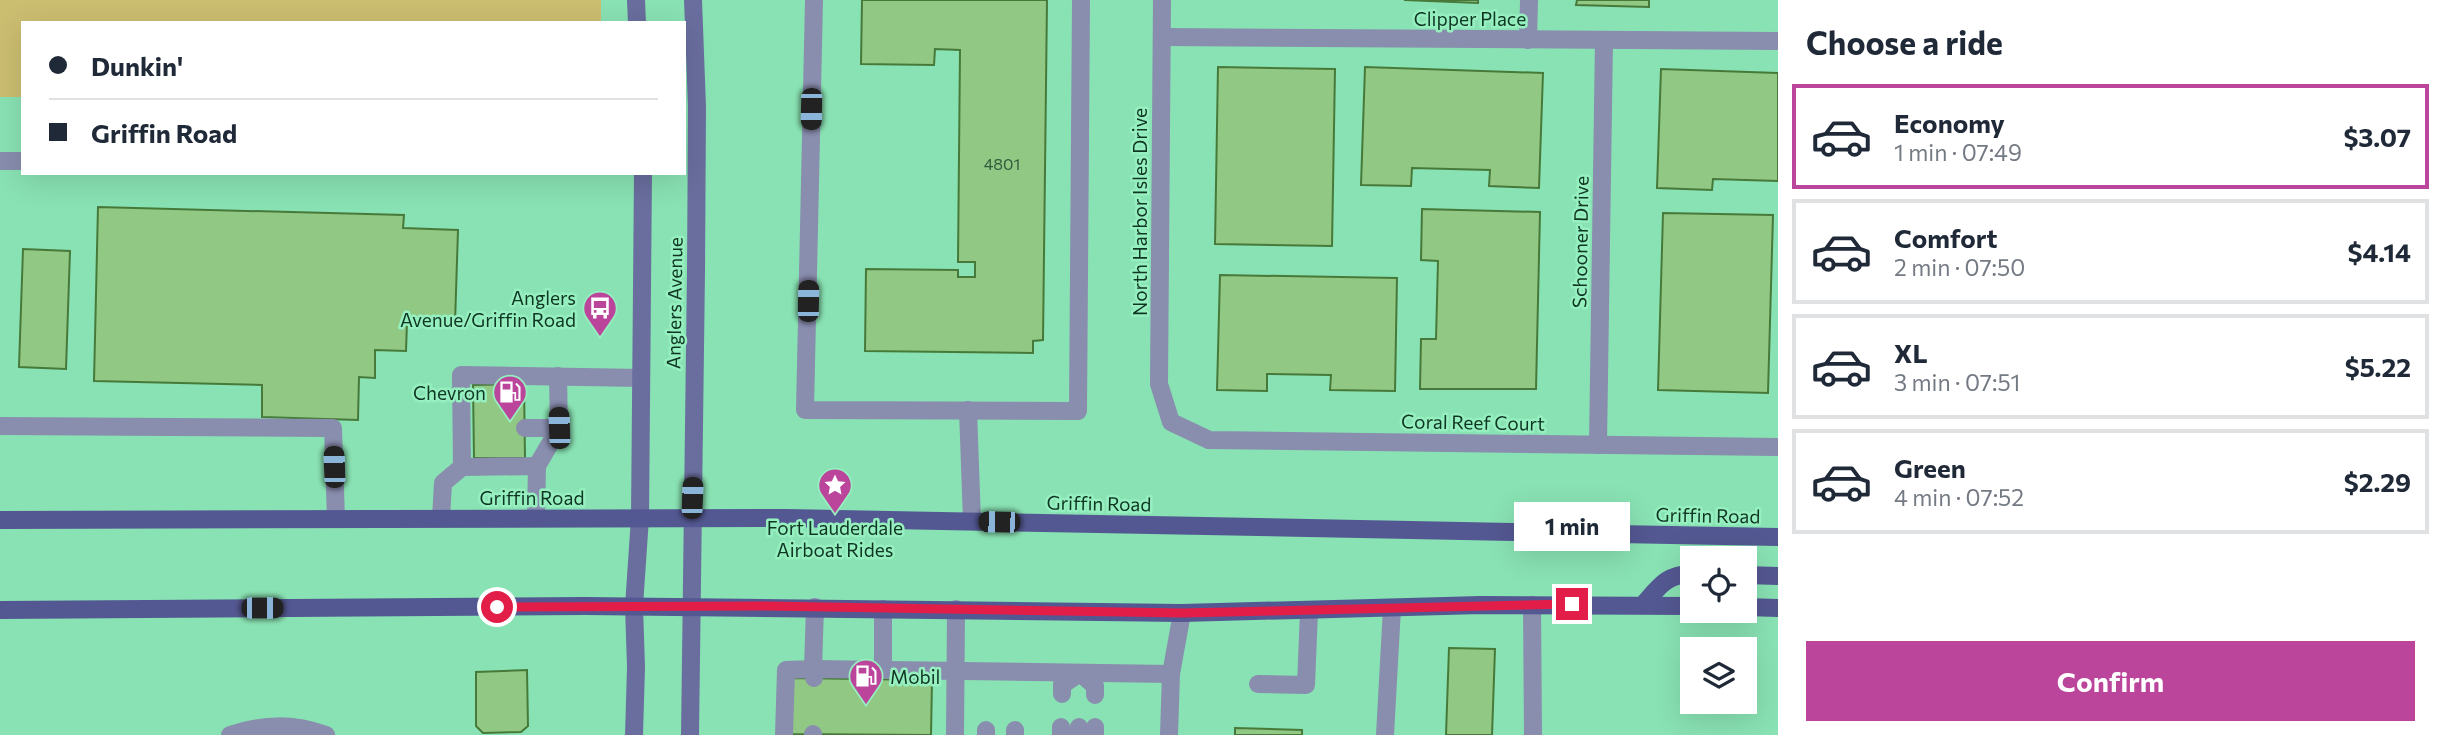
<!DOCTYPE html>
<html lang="en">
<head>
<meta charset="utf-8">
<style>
  body { margin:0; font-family:Commissioner,sans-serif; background:#f2f2f3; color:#1f2937; height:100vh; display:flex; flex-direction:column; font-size:26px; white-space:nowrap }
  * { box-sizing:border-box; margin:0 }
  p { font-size:23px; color:#747a83 }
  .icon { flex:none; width:38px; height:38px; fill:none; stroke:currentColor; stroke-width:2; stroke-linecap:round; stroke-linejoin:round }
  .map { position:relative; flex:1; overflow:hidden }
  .panel { display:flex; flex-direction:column; background:#fff; width:665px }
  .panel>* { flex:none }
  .hud { position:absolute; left:21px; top:21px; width:665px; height:154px; border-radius:0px; box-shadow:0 7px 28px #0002; display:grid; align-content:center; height:154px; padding:0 28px; background:#fff }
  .fabs { position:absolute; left:1680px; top:546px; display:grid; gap:14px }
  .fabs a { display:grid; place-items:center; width:77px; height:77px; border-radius:0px; background:#fff; box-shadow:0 7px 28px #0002; font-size:35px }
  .end { position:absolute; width:32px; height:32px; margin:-16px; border:9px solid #e11d48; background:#fff; box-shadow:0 0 0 4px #fff }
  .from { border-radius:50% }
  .bubble { position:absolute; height:49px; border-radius:0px; background:#fff; box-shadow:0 7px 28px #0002; font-size:23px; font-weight:700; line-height:49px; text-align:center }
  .car { position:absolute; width:21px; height:42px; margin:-21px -10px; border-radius:9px; box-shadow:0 0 5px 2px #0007; background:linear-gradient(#222 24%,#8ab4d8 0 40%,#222 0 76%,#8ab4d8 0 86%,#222 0) }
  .hud b { display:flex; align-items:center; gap:24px; height:66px; font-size:26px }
  .hud b+b { border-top:2px solid #e0e1e3 }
  .hud i { width:18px; height:18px; background:#1f2937 }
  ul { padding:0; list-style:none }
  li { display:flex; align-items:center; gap:21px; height:105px; margin:0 14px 10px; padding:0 14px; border:4px solid #e0e1e3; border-radius:0px }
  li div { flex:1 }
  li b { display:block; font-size:26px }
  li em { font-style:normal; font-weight:700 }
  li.selected { border-color:#bc459c }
  li>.icon { width:63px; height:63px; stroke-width:1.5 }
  h2 { padding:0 28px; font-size:32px; line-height:84px }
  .button { display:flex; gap:14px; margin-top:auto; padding:14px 28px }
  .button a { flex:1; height:80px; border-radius:0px; background:#bc459c; color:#fff; font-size:28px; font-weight:700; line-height:80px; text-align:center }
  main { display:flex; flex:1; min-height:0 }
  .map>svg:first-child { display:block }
  .green { fill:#cbbe71 }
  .building { fill:#91c884; stroke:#477a3a; stroke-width:2 }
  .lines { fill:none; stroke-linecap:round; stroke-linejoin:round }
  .lane { stroke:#898dae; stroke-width:18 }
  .street { stroke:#898dae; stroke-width:18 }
  .secondary { stroke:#6a6e9e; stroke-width:18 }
  .primary { stroke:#545892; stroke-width:18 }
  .route { stroke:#e11d48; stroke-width:9 }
  .labels { text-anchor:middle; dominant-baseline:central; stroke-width:5; stroke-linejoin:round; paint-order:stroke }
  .number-label { font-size:16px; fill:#305a3b }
  .street-label { font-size:19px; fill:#0f3523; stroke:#96efbf }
  .poi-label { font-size:19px; fill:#0f3523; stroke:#96efbf; text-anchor:end }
</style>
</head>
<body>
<main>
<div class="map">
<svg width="1778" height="735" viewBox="0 0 1778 735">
  <rect width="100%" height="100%" fill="#89e2b3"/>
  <!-- green -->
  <path class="green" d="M0,0H601V23H23V97H0Z"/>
  <!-- building -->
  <g class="building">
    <path d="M862,0H1047L1043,340L1033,341V353L865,351L866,269L958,270V277H975V262H958L960,50L935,49L934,65L861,64Z"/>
    <path d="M1404,0H1478V3Z"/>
    <path d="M1577,0H1649V7L1576,5Z"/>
    <path d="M1218,67L1335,69L1332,246L1215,244Z"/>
    <path d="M1365,67L1543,73L1539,188L1489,186L1490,170L1412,168L1411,186L1361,185Z"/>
    <path d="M1661,69L1778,73V181L1713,179L1712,190L1657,188Z"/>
    <path d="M98,207L404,215L403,228L458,230L455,323L407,322L406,351L375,350V378L359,377L358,420L262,417V385L94,381Z"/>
    <path d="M1422,209L1540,212L1536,389H1420L1421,339H1436L1438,261L1421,260Z"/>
    <path d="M1663,213L1773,215L1768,393L1658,390Z"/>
    <path d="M23,249L70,251L66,369L19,367Z"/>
    <path d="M1220,275L1397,278L1395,391L1330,390L1331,375L1267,374V391L1217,390Z"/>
    <path d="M524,384L525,458H474L473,385Z"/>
    <path d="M1449,648L1495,649L1492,735H1446Z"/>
    <path d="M527,670L528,726L521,732L483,733L476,726V672Z"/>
    <path d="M791,678L932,680L931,735L790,734Z"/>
    <path d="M1235,728L1302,730V735H1235Z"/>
  </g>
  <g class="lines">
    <!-- lane -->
    <g class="lane">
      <path d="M814,0L805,410L1078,411L1081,0"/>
      <path d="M0,161H23"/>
      <path d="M968,410L972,521"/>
      <path d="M0,426L333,428L336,519"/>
      <path d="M525,428H559"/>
      <path d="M537,466L559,428L558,376"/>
      <path d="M536,517L537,466L462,467L461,375L641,378"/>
      <path d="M441,518L443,483L462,467"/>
      <path d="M1532,605L1533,735"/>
      <path d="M883,670V609"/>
      <path d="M1080,673L1095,686V695"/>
      <path d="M814,678L813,669L1171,674"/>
      <path d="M1258,684L1306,685L1309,611"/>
      <path d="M1062,694V685L1080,673"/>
      <path d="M1061,727V735"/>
      <path d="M813,734V735"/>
      <path d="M230,735C264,724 292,723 326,735"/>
      <path d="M784,735L786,670L813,669L815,607"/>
      <path d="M955,735L956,609"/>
      <path d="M986,735V730"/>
      <path d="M1015,735V730"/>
      <path d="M1079,735V727"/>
      <path d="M1095,735V727"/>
      <path d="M1169,735L1171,674L1182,613"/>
      <path d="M1385,735L1392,608"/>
    </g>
    <!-- street -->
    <g class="street">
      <path d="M1162,0L1159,384L1171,422L1209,440L1778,447"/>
      <path d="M1162,37L1778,41"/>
      <path d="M1528,40L1529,0"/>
      <path d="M1598,445L1604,40"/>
    </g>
    <!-- secondary -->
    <g class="secondary">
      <path d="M636,0L637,23"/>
      <path d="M634,735L636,667L634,606L640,518L643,173"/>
      <path d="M690,735L696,272L697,107L693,0"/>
    </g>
    <!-- primary -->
    <g class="primary">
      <path d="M0,520L787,518L1778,537"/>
      <path d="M1745,575L1778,576"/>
      <path d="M1643,605C1659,587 1666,574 1692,574"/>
      <path d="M1745,607L1778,608"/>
      <path d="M0,610L585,606L1182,613L1481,605L1692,606"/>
    </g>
  </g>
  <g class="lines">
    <!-- route -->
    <path class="route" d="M497,607L766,606L1182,613L1572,604"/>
  </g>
  <!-- icons -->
  <defs>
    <g id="bus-pin" transform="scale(1.75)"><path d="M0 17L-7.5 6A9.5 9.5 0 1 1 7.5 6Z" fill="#bc459c" stroke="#96efbf"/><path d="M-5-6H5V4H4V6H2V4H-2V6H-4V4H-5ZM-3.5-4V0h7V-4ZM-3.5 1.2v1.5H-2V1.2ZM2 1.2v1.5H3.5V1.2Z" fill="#fff"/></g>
    <g id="fuel-pin" transform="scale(1.75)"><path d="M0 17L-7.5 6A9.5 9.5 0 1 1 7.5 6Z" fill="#bc459c" stroke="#96efbf"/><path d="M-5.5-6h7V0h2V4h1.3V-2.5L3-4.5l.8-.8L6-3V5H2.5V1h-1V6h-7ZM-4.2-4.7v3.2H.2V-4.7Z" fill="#fff"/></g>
    <g id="sight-pin" transform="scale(1.75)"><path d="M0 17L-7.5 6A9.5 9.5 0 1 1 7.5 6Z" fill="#bc459c" stroke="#96efbf"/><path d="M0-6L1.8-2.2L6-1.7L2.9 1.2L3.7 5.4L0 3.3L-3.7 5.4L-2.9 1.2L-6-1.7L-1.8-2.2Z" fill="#fff"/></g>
  </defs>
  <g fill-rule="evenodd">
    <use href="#bus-pin" x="600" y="308"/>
    <use href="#fuel-pin" x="510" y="392"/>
    <use href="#sight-pin" x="835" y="485"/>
    <use href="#fuel-pin" x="866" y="676"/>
  </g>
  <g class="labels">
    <!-- number labels -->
    <g class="number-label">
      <text x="1002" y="163">4801</text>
    </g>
    <!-- street labels -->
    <g class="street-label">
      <text x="1470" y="18">Clipper Place</text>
      <text transform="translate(1139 212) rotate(-90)">North Harbor Isles Drive</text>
      <text transform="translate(1580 242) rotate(-89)">Schooner Drive</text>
      <text transform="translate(674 303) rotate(-89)">Anglers Avenue</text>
      <text transform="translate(1473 422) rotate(1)">Coral Reef Court</text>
      <text x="532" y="497">Griffin Road</text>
      <text transform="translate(1099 503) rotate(1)">Griffin Road</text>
      <text transform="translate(1708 515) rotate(1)">Griffin Road</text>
    </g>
    <!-- poi labels -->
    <g class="poi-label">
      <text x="576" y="297">Anglers<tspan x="576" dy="22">Avenue/Griffin Road</tspan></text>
      <text x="486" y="392">Chevron</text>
      <text x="835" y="527" text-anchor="middle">Fort Lauderdale<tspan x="835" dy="22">Airboat Rides</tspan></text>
      <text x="890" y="676" text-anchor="start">Mobil</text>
    </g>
  </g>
</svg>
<div class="fabs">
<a><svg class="icon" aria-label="locate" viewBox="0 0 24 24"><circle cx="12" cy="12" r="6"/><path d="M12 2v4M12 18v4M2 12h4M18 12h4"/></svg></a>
<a><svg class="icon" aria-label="layers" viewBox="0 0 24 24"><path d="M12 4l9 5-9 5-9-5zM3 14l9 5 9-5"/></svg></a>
</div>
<i class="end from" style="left:497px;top:607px"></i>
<i class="end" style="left:1572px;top:604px"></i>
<div class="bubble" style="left:1514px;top:502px;width:116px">1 min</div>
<i class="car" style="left:811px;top:109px;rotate:181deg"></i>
<i class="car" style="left:808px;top:301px;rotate:1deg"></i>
<i class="car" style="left:559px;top:428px;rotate:358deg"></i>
<i class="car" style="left:334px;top:467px;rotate:358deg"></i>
<i class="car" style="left:692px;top:498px;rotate:2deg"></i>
<i class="car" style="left:999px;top:522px;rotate:271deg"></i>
<i class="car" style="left:262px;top:608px;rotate:90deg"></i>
<div class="hud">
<b><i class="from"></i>Dunkin'</b>
<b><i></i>Griffin Road</b>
</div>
</div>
<section class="panel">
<h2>Choose a ride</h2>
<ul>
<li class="selected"><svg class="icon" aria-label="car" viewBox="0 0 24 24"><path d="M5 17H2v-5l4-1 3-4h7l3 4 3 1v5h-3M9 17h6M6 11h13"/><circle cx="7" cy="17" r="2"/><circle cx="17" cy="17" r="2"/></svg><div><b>Economy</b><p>1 min · 07:49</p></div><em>$3.07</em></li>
<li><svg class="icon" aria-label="car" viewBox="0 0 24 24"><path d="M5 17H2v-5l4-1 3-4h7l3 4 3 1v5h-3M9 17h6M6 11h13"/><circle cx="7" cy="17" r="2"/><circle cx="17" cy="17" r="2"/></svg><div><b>Comfort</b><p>2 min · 07:50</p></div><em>$4.14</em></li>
<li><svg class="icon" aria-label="car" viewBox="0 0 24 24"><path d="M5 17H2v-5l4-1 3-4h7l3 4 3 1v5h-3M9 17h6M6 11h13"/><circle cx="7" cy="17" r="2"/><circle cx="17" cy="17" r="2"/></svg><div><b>XL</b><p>3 min · 07:51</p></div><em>$5.22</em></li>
<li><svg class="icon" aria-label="car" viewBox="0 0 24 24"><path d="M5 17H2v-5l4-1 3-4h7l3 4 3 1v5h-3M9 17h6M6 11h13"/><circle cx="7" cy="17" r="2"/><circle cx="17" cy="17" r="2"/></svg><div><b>Green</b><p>4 min · 07:52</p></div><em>$2.29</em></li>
</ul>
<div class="button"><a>Confirm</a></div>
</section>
</main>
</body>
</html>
